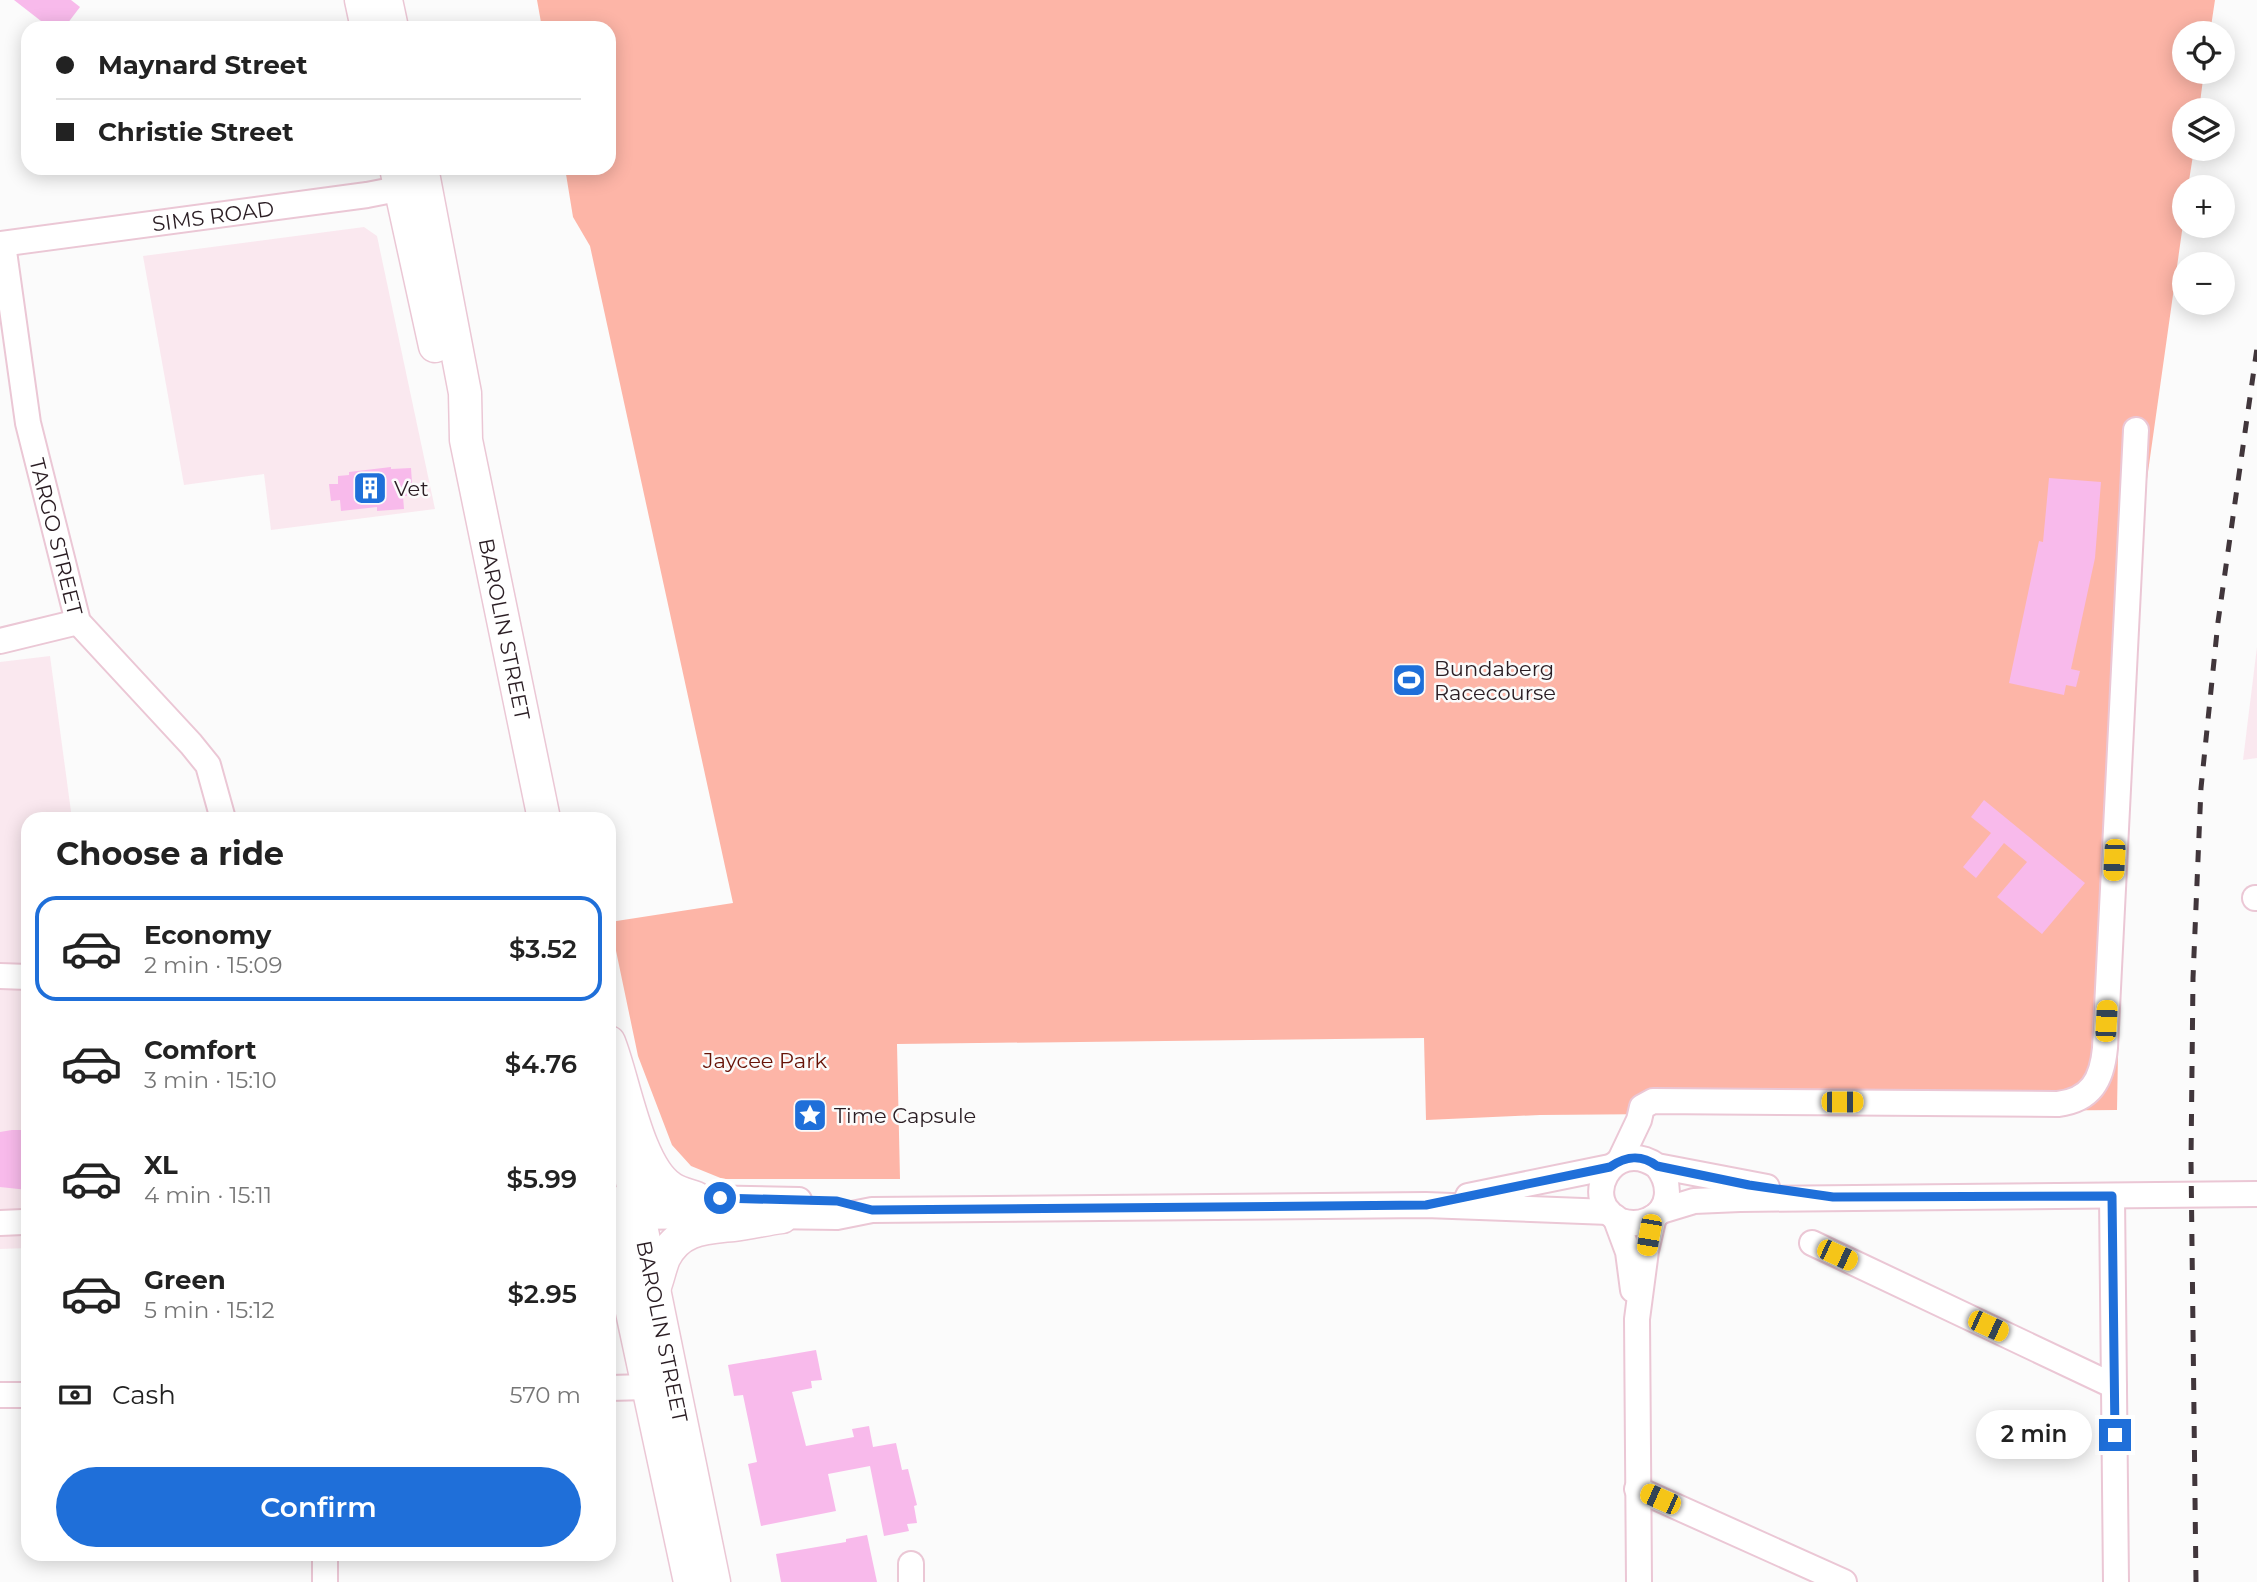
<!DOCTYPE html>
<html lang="en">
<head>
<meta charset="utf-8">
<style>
  body { margin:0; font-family:Montserrat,sans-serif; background:#f2f2f2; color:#222; height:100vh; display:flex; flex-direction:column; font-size:26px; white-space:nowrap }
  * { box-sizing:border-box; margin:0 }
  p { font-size:23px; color:#767676 }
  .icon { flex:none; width:38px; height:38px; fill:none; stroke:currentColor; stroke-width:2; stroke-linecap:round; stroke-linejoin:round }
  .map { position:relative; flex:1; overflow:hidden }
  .drawer { position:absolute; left:21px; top:812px; width:595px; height:749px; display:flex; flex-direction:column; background:#fff; border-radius:21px; box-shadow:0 4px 18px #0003 }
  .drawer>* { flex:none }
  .guide { position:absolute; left:21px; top:21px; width:595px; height:154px; border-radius:21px; box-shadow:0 4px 18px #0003; display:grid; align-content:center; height:154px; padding:0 35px; background:#fff }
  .tools { position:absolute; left:2172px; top:21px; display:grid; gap:14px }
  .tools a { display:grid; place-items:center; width:63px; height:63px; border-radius:50%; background:#fff; box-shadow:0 4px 18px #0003; font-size:35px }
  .end { position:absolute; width:32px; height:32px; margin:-16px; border:9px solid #1f6fd9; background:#fff; box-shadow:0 0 0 4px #fff }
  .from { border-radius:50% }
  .bubble { position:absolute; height:49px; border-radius:24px; background:#fff; box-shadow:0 4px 18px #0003; font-size:23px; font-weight:600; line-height:49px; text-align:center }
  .car { position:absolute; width:21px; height:42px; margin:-21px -10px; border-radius:9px; box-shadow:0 0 5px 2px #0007; background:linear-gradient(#f5c518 24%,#345 0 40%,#f5c518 0 76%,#345 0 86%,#f5c518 0) }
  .guide b { display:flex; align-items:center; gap:24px; height:66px; font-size:26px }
  .guide b+b { border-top:2px solid #e0e0e0 }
  .guide i { width:18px; height:18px; background:#222 }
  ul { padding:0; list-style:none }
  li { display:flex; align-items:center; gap:21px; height:105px; margin:0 14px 10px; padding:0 21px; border:4px solid transparent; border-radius:21px }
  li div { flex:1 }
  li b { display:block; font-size:26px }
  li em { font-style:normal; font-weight:600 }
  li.selected { border-color:#1f6fd9 }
  li>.icon { width:63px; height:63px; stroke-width:1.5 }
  h2 { padding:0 35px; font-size:32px; line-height:84px }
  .pay { display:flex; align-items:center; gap:18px; height:77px; padding:0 35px; font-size:26px }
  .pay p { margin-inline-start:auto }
  .cta { display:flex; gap:14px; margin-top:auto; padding:14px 35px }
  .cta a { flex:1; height:80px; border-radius:42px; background:#1f6fd9; color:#fff; font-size:28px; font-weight:600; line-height:80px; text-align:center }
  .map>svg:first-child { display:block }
  .built { fill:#fae8ef }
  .green { fill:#fdb5a7 }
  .building { fill:#f8baeb }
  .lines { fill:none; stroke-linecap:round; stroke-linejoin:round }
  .minor-casing { stroke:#ebc7d5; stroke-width:28 }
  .major-casing { stroke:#ebc7d5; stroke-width:35 }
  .minor { stroke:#fff; stroke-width:24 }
  .major { stroke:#fff; stroke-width:32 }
  .rail { stroke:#41363b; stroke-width:5; stroke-dasharray:12 12; stroke-linecap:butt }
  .route { stroke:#1f6fd9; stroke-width:9 }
  .labels { text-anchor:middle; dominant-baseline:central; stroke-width:5; stroke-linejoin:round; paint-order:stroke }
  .street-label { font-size:21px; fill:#2a1d23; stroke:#fbfbfb }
  .poi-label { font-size:21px; fill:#2a1d23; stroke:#fbfbfb; text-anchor:start }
  .park-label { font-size:21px; fill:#671307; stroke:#fbfbfb }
</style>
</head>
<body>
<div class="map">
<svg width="2257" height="1582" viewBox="0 0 2257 1582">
  <rect width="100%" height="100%" fill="#fbfbfb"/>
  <!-- built -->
  <g class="built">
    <path d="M364,227L377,236L435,509L271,530L264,474L184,485L143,256Z"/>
    <path d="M2257,647V758L2243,760Z"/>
    <path d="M50,656L72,819H28V1248L0,1249V662Z"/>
  </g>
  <!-- green -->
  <path class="green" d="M537,0H2215L2210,33H2184V72H2204L2199,110H2184V149H2194L2188,187H2184V217L2147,479L2121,881L2117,1110L1540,1115L1426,1120L1424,1038L897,1044L900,1179H723L691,1166L672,1145L638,1056L610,922L733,903L590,246L573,217L565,168H609V28H542Z"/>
  <!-- building -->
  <g class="building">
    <path d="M14,0H71L80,7L64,28H50Z"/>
    <path d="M391,467V469L411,468L412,483H410L411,492H407V496H403L404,509L377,511V507L341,511L340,500L331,501L329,484H338V476L349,475V472Z"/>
    <path d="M2049,478L2101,482L2095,558L2071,669L2080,671L2076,687L2066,685L2064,695L2009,683L2039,541L2043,542Z"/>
    <path d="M1984,800L2085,883L2042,934L1997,897L2027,862L2004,843L1976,878L1963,867L1991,833L1971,817Z"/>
    <path d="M12,1130H28V1190L0,1187V1132Z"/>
    <path d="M816,1350L822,1380L811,1381L812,1388L792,1392L806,1446L854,1437L852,1429L869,1426L873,1447L896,1443L902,1470L908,1469L917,1505L914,1506L917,1523L907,1524L909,1531L884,1536L870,1466L828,1474L836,1511L761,1526L748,1464L757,1462L743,1395L734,1396L728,1365Z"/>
    <path d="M867,1535L877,1582H781L776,1554L846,1542V1539Z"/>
  </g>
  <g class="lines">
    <!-- minor casing -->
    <g class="minor-casing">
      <g id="minor">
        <path id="s1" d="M0,244L367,195L418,185"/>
        <path id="s2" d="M3,244L28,423L78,622L191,744L208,765L223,819"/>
        <path d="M0,641L78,622"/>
        <path d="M2255,898H2257"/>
        <path d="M0,976L28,977"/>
        <path d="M1620,1160L1639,1120L1642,1107L1653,1101L2058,1104C2091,1100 2102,1080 2105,1048L2136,430"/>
        <path d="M1657,1166C1671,1183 1672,1210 1648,1220C1639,1224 1630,1224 1621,1221C1578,1202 1612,1135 1657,1166L1767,1187"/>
        <path d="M1468,1196L1610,1167"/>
        <path d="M2112,1196L2116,1582"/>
        <path d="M618,1199L696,1198L799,1200"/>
        <path d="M1661,1211L1694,1201L1740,1199L2257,1194"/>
        <path d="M766,1216L837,1217L872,1210L1426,1205L1609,1212"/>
        <path d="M623,1217L723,1216"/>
        <path d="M1615,1217L1628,1252L1633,1290"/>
        <path d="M0,1223L23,1222"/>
        <path d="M1812,1243L2114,1386"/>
        <path d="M609,1388L648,1387"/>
        <path d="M0,1395H28"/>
        <path d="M1637,1489L1844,1582"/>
        <path d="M325,1554V1582"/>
        <path d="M911,1564V1582"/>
        <path d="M1639,1582L1637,1319L1646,1251L1654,1217"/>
      </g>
    </g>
    <!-- major casing -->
    <g class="major-casing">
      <g id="major">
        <path d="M361,0L367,28"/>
        <path d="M386,0L392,28"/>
        <path d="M396,168L435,346"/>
        <path id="s3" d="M422,168L465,393L466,440L544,819"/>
        <path d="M609,1042C624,1079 637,1166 671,1188C678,1193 688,1195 696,1198"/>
        <path id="s4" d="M609,1081L630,1172L714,1582"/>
        <path d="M609,1205L690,1582"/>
        <path d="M654,1289C658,1279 660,1268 664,1258C679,1228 705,1228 733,1225C750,1223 766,1219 782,1217"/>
      </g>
    </g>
    <!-- minor -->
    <use href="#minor" class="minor"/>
    <!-- major -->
    <use href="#major" class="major"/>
    <!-- rail -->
    <path class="rail" d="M2196,1582L2191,1160L2193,978L2201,788L2218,622L2257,348"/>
  </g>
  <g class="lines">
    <!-- route -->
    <path class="route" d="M720,1198L837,1201L872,1210L1426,1205L1610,1167C1626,1156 1641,1154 1657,1166L1749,1185L1833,1197L2112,1196L2115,1435"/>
  </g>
  <!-- icons -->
  <defs>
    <g id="building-square" transform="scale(1.75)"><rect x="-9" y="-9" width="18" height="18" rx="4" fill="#1f6fd9" stroke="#fbfbfb"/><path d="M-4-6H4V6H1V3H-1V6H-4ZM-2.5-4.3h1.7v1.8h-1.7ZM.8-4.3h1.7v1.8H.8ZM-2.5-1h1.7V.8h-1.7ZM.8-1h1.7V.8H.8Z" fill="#fff"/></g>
    <g id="stadium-square" transform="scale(1.75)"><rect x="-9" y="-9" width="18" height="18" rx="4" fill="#1f6fd9" stroke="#fbfbfb"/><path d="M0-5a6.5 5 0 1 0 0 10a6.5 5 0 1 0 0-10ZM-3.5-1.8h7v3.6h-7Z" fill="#fff"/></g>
    <g id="sight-square" transform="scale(1.75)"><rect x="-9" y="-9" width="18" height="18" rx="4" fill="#1f6fd9" stroke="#fbfbfb"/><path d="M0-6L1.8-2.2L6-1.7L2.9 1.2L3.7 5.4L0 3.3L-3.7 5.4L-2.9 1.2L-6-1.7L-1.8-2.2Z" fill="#fff"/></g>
  </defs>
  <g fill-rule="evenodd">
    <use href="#building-square" x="370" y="488"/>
    <use href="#stadium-square" x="1409" y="680"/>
    <use href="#sight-square" x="810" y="1115"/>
  </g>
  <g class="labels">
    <!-- street labels -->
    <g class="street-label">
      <text stroke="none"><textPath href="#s1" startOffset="215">SIMS ROAD</textPath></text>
      <text stroke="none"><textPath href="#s2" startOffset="298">TARGO STREET</textPath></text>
      <text stroke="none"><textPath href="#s3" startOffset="469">BAROLIN STREET</textPath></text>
      <text stroke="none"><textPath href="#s4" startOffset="256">BAROLIN STREET</textPath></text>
    </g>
    <!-- poi labels -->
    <g class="poi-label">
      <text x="394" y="488">Vet</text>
      <text x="1434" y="668">Bundaberg<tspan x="1434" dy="24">Racecourse</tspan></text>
      <text x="834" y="1115">Time Capsule</text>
    </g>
    <!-- park labels -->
    <g class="park-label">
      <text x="765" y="1060">Jaycee Park</text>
    </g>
  </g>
</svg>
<div class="tools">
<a><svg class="icon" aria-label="locate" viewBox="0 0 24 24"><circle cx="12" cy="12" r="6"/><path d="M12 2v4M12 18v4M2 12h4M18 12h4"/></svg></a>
<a><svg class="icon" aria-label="layers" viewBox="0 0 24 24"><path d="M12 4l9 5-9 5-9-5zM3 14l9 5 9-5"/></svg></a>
<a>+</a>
<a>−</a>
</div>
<i class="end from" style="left:720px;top:1198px"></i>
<i class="end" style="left:2115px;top:1435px"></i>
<div class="bubble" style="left:1976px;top:1410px;width:116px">2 min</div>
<i class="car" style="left:2114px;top:860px;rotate:183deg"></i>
<i class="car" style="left:2106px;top:1021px;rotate:3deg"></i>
<i class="car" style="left:1842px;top:1102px;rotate:90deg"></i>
<i class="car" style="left:1649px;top:1235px;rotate:190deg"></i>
<i class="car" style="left:1837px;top:1255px;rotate:115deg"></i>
<i class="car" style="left:1988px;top:1326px;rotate:115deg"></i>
<i class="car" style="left:1660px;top:1499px;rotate:294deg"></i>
<div class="guide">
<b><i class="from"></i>Maynard Street</b>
<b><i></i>Christie Street</b>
</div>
<section class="drawer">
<h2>Choose a ride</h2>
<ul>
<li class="selected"><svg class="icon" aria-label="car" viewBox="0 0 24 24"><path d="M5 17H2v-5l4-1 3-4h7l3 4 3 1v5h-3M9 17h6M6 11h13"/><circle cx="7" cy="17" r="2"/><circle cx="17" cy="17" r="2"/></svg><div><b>Economy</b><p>2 min · 15:09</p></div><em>$3.52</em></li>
<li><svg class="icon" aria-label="car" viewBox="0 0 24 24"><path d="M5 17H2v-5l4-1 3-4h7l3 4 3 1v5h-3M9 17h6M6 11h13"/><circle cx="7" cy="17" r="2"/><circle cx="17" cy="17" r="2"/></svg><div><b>Comfort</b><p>3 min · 15:10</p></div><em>$4.76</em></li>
<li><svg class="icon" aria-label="car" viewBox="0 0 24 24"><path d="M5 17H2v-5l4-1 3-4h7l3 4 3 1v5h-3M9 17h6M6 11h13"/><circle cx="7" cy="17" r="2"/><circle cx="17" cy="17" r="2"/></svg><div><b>XL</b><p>4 min · 15:11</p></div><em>$5.99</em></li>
<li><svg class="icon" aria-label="car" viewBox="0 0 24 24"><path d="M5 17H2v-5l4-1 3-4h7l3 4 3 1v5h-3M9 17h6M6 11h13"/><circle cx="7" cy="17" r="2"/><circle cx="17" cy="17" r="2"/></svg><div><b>Green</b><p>5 min · 15:12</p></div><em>$2.95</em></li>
</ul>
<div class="pay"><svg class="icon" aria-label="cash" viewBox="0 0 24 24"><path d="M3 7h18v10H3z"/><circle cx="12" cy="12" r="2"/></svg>Cash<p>570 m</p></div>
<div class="cta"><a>Confirm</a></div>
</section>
</div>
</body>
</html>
